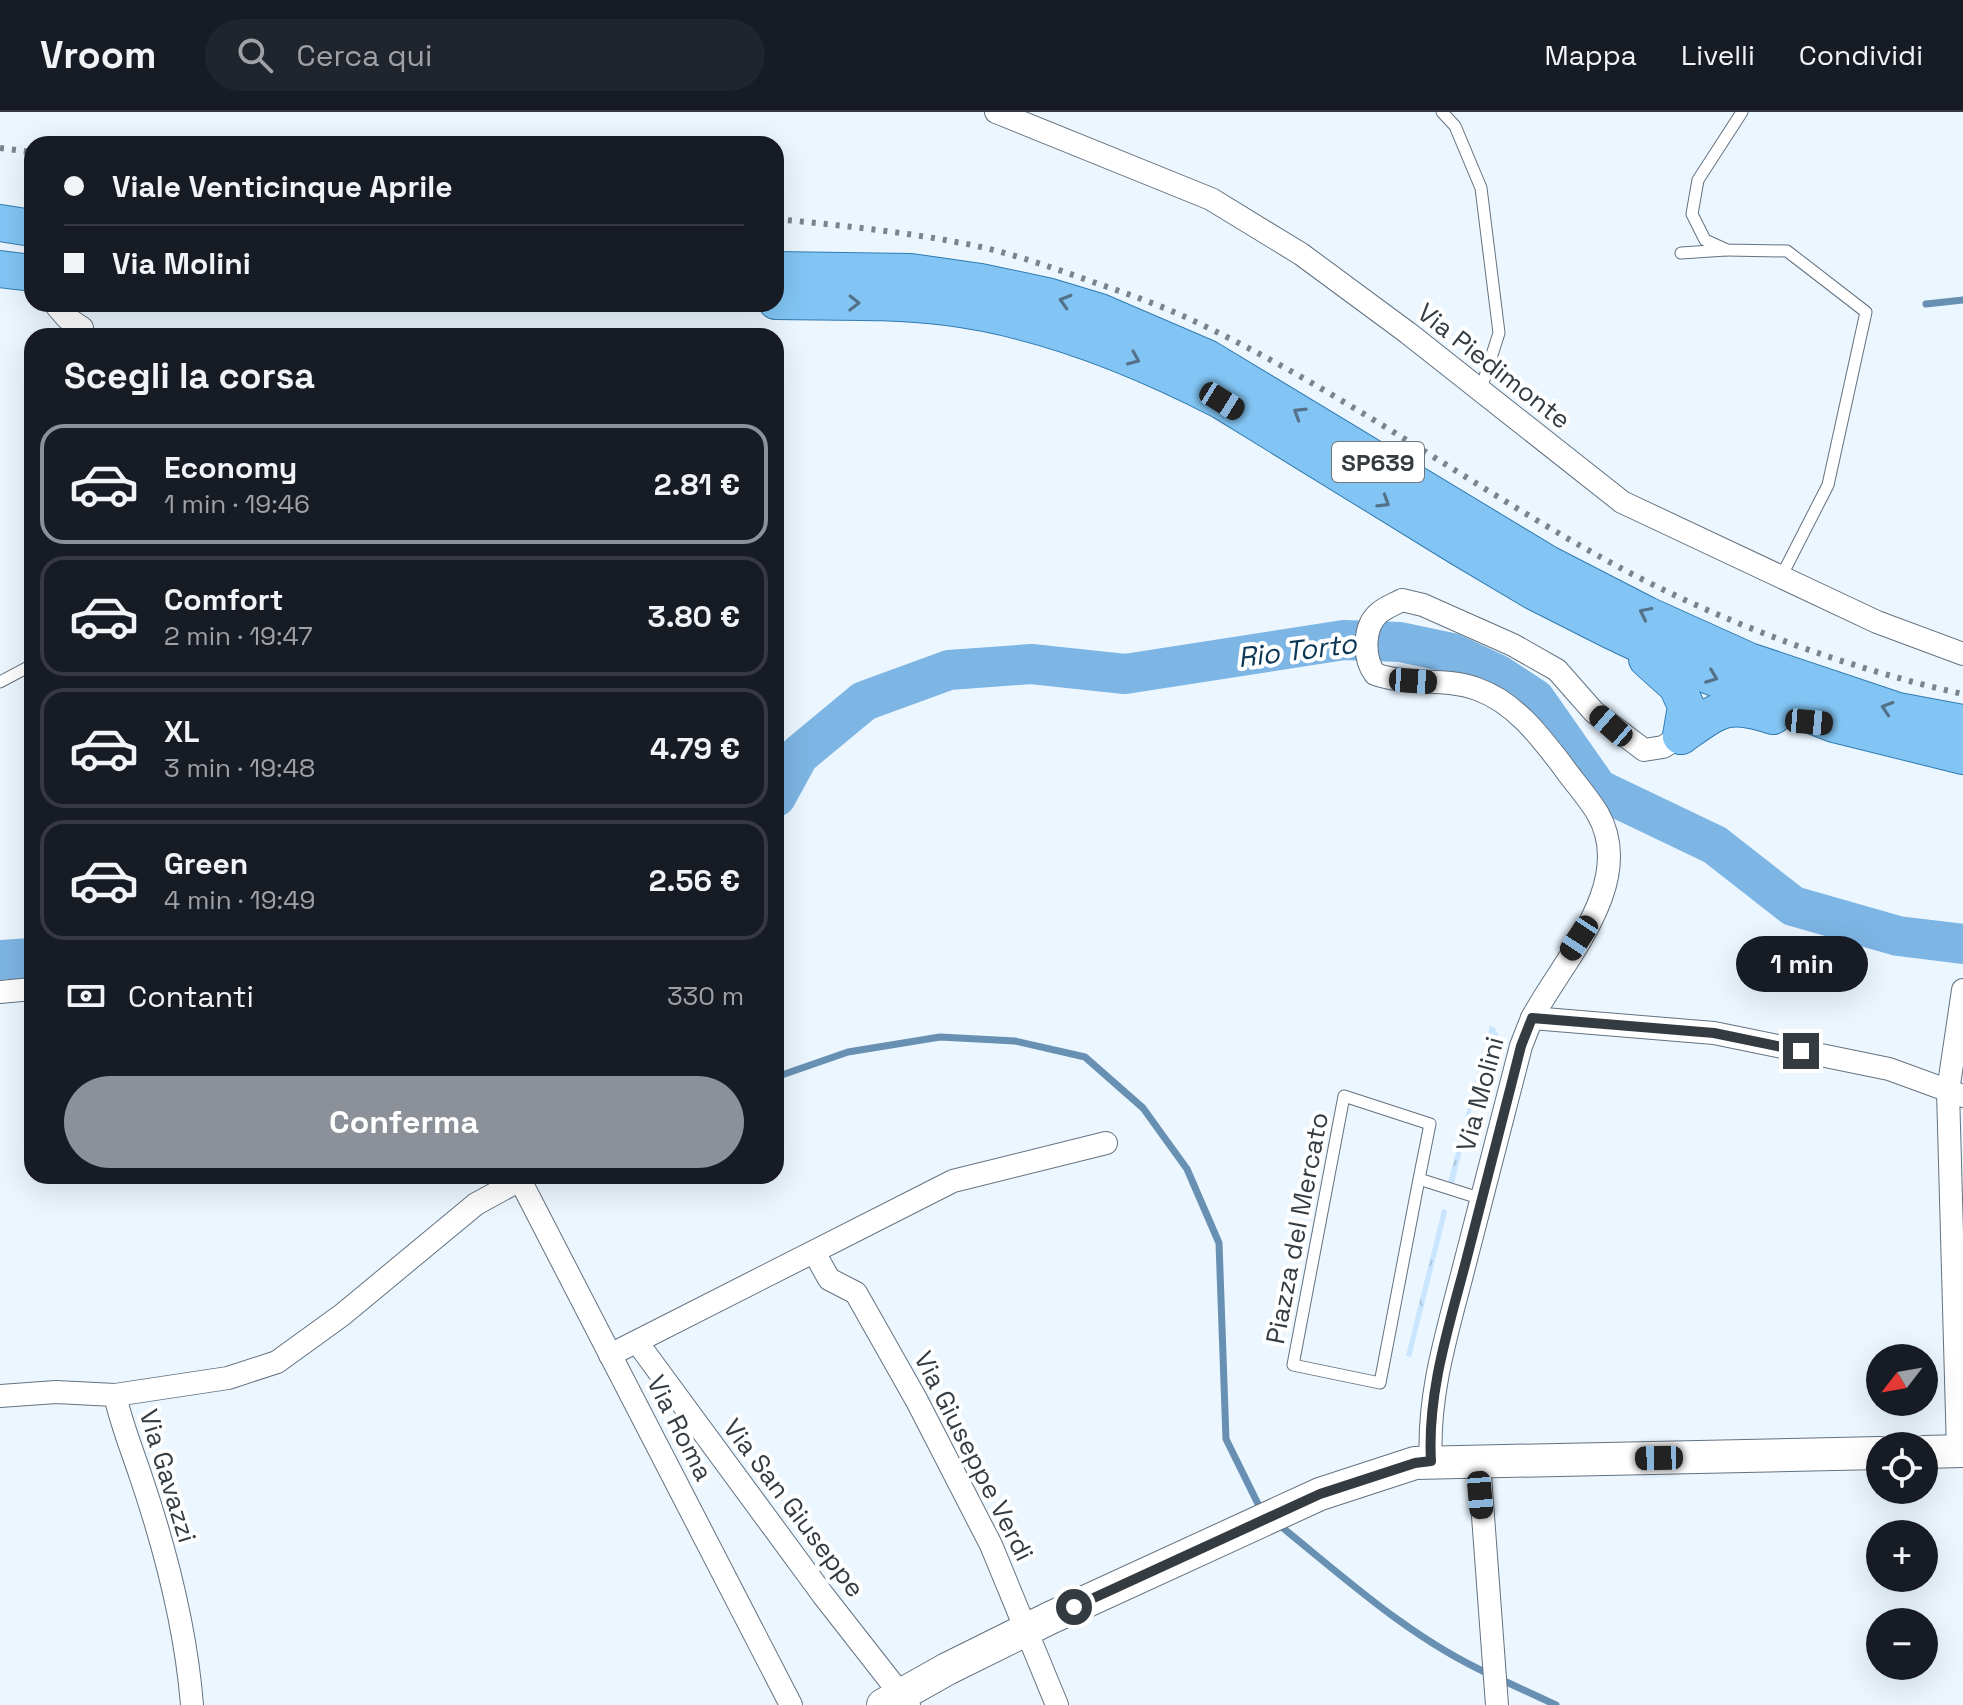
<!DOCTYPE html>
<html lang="it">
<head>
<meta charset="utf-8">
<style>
  body { margin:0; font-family:"Space Grotesk",sans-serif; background:#20242c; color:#f1f3f6; height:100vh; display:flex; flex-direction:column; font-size:30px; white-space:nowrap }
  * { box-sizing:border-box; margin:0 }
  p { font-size:26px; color:#9ea1a6 }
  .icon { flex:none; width:44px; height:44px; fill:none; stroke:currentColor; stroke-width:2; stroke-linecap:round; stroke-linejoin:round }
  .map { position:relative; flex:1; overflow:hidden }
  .side { position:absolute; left:24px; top:216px; width:760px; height:856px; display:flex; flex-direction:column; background:#171b24; border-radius:24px; box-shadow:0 8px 32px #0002 }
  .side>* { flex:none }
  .hud { position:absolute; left:24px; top:24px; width:760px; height:176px; border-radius:24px; box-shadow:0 8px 32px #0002; display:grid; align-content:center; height:176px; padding:0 40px; background:#171b24 }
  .needle { width:52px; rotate:239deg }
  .controls { position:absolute; left:1866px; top:1232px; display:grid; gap:16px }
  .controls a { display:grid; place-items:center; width:72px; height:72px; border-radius:50%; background:#171b24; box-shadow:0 8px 32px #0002; font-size:40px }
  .end { position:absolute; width:36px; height:36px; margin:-18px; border:10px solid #343b41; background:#fff; box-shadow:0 0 0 4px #fff }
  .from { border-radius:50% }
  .bubble { position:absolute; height:56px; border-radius:28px; background:#171b24; box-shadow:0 8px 32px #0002; font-size:26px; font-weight:700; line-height:56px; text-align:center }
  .car { position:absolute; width:24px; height:48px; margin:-24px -12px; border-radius:10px; box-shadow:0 0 6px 2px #0007; background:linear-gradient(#222 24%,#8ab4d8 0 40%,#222 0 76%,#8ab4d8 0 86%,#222 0) }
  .hud b { display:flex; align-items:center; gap:28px; height:76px; font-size:30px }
  .hud b+b { border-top:2px solid #363941 }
  .hud i { width:20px; height:20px; background:#f1f3f6 }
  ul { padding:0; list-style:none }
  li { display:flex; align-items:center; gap:24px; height:120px; margin:0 16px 12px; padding:0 24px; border:4px solid #363941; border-radius:24px }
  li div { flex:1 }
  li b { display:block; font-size:30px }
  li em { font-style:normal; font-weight:700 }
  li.selected { border-color:#8c9099 }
  li>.icon { width:72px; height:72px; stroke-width:1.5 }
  h2 { padding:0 40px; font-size:36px; line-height:96px }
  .pay { display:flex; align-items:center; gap:20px; height:88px; padding:0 40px; font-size:30px }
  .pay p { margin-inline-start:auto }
  .button { display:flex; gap:16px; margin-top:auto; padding:16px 40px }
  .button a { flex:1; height:92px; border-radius:48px; background:#8c9099; color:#fff; font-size:32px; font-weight:700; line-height:92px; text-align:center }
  header { display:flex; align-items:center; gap:48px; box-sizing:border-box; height:112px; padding:0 40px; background:#171b24; border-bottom:2px solid #363941 }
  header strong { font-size:38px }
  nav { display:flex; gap:44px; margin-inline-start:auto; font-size:28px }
  .search { width:560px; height:72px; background:#20242c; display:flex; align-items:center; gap:20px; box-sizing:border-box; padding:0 28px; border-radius:44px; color:#9ea1a6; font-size:30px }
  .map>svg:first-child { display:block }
  .grass { fill:url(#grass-tufts) }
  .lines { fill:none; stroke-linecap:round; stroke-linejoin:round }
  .stream { stroke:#6790b3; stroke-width:7 }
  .river { stroke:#7db5e4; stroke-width:40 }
  .lane-casing { stroke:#637280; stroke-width:13 }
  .street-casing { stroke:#637280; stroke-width:24 }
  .secondary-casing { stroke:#637280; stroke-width:34 }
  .primary-casing { stroke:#317bb1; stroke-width:38 }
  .lane { stroke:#fff; stroke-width:11 }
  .street { stroke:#fff; stroke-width:22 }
  .secondary { stroke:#fff; stroke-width:32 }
  .primary { stroke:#82c5f4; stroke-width:36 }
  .rail { stroke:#7b838b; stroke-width:6; stroke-dasharray:4 8; stroke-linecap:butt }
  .oneway { stroke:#537289 }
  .route { stroke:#343b41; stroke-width:10 }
  .labels { text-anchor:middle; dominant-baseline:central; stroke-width:8; stroke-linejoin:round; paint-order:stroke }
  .shield { fill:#fff; stroke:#71767a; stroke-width:2 }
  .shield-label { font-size:24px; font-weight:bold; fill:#343b41 }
  .street-label { font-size:26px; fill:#343b41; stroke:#fff }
  .water-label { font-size:28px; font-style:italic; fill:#0b3756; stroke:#fff }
</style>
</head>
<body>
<header>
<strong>Vroom</strong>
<div class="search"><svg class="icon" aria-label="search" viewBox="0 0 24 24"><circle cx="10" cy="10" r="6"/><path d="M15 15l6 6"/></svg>Cerca qui</div>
<nav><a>Mappa</a><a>Livelli</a><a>Condividi</a></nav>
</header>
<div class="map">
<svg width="1963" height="1593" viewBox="0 0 1963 1593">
  <defs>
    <pattern id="grass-tufts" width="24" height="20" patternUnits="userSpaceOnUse" patternTransform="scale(2)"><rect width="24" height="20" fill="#c9e5ff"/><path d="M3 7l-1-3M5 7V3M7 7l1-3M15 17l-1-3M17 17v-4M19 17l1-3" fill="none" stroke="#adc5dc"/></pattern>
  </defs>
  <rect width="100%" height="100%" fill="#ebf6ff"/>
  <!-- grass -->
  <g class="grass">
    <path d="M1490,914L1495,916L1502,931L1499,947L1491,952L1482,953L1453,1076L1447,1074Z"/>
    <path d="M1445,1097L1447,1100L1411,1245L1406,1244L1442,1098Z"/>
  </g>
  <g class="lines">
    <!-- stream -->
    <g class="stream">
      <path d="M1926,192L1963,188"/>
      <path d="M776,965L848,940L940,925L1015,929L1085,945L1143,996L1187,1057L1219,1131L1226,1327L1262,1400"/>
      <path d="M1278,1412C1345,1466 1410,1526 1489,1562"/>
      <path d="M1500,1567L1556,1593"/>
    </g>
    <!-- river -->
    <g class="river">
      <path d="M776,685L799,643L864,589L949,558L1031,552L1125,562L1344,528L1400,530L1452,541L1497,562L1535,587L1598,677L1715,733L1793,794L1898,824L1963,832"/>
      <path d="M0,848L32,846"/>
    </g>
    <!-- lane casing -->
    <g class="lane-casing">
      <g id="lane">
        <path d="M1442,0L1455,14L1481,76L1499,221L1480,280"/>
        <path d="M1742,0L1698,68L1692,102L1705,128L1727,138L1787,139L1866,200L1828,373L1781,465"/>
        <path d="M1681,141L1726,138"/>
        <path d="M0,570L32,553"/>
        <path d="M1419,1067L1380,1271L1293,1253L1344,984L1430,1012L1419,1067L1482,1087"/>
      </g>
    </g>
    <!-- street casing -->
    <g class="street-casing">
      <g id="street">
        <path d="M996,0L1211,87L1301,142L1408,221L1622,390L1877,510L1963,542"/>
        <path d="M55,192L67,206L82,216"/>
        <path d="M0,880L32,877"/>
        <path d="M1532,906C1563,848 1637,771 1598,702C1588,685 1573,669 1562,653C1539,623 1514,590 1477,577C1445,565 1408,574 1375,562C1363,546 1363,514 1379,501C1386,495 1395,492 1402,488L1423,493L1513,533L1557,558L1594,600L1644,638L1663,635L1681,624"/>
        <path d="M518,1064L791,1593"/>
        <path d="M814,1140L829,1167L856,1181L917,1289L991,1433L1057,1593"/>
        <path d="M637,1230L823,1483L909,1593"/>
        <path d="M610,1243L953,1069L1106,1031"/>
        <path d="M0,1284L56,1280L115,1283"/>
        <path d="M1958,1339L1948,979L1963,878"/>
        <path d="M1431,1349C1427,1283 1448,1218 1464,1155C1483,1081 1502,1008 1521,934L1532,906L1714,921L1889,957L1963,984"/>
        <path d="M1479,1350L1497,1593"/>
        <path d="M192,1593C186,1518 165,1436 141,1365C132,1338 121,1311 115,1283L228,1266L277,1250L342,1203L476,1092L520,1068"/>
      </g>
    </g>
    <!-- secondary casing -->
    <g class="secondary-casing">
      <g id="secondary">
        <path d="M1924,1340L1963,1339"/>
        <path d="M883,1593L947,1557L1050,1506L1320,1382L1415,1351L1880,1341"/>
      </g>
    </g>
    <!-- primary casing -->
    <g class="primary-casing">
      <g id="primary">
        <path d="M0,111L32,116"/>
        <path d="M0,157L32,161"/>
        <path d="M776,158L911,160L981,170L1047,184L1100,200L1207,246L1548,452L1647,503L1749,549L1898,599L1963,611"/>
        <path d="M776,189C832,190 890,188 946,195C1043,207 1137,245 1222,289L1459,435L1533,479L1608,517L1694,558L1834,612L1963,644"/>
        <path d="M1647,547L1677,574L1686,594L1681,624"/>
        <path d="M1681,624C1718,598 1727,588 1773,604"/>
      </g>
    </g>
    <!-- lane -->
    <use href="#lane" class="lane"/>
    <!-- street -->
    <use href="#street" class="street"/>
    <!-- secondary -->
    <use href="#secondary" class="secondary"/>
    <!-- primary -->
    <use href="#primary" class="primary"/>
    <!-- rail -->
    <g class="rail">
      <path d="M0,36L32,40"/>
      <path d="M776,107C836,113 897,119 956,130C1003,138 1048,154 1093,170C1128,182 1163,194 1196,210C1343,279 1474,377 1617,454C1720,510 1849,557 1963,582"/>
    </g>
  </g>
  <!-- one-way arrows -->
  <defs><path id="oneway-chevron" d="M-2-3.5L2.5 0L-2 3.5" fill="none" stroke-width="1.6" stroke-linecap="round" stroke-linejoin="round" transform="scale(2)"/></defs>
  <g class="oneway">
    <use href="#oneway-chevron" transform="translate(1065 189) rotate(-163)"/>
    <use href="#oneway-chevron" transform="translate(854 191) rotate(1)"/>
    <use href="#oneway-chevron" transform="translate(1134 247) rotate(23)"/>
    <use href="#oneway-chevron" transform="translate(1299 301) rotate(-148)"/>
    <use href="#oneway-chevron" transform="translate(1384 390) rotate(32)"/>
    <use href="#oneway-chevron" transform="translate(1645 501) rotate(-154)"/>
    <use href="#oneway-chevron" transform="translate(1712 565) rotate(21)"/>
    <use href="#oneway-chevron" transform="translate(1887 596) rotate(-162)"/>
  </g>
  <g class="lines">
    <!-- route -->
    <path class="route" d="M1074,1495L1320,1382L1415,1351L1431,1349C1427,1281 1449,1214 1466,1149C1484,1078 1503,1006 1521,934L1532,906L1714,921L1801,939"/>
  </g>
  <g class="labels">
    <!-- shield labels -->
    <rect class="shield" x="1332" y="330" width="92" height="40" rx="6"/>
    <g class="shield-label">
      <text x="1378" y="350">SP639</text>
    </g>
    <!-- street labels -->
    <g class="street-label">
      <text transform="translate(1494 254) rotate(38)">Via Piedimonte</text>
      <text transform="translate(1480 982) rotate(-75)">Via Molini</text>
      <text transform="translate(1297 1116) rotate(-79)">Piazza del Mercato</text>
      <text transform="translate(680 1316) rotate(63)">Via Roma</text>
      <text transform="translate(974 1344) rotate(63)">Via Giuseppe Verdi</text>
      <text transform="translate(168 1364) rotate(73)">Via Gavazzi</text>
      <text transform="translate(794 1396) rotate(53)">Via San Giuseppe</text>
    </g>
    <!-- water labels -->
    <g class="water-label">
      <text transform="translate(1297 538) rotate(-7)">Rio Torto</text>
    </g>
  </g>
</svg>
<div class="controls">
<a><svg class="needle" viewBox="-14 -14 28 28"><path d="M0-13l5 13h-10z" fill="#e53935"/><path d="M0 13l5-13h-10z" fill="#9ea1a6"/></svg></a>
<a><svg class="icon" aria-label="locate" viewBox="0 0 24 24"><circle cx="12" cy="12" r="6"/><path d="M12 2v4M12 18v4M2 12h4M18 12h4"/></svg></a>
<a>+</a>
<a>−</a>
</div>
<i class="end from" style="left:1074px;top:1495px"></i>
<i class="end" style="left:1801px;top:939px"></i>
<div class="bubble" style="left:1736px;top:824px;width:132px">1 min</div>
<i class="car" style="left:1222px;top:289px;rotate:122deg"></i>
<i class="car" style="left:1413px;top:569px;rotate:94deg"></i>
<i class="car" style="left:1809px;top:610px;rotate:95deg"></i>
<i class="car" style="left:1611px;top:614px;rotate:311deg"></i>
<i class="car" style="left:1579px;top:826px;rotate:213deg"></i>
<i class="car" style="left:1659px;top:1346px;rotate:269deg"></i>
<i class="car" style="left:1480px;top:1383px;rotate:175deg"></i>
<div class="hud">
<b><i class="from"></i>Viale Venticinque Aprile</b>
<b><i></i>Via Molini</b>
</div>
<section class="side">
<h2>Scegli la corsa</h2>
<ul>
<li class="selected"><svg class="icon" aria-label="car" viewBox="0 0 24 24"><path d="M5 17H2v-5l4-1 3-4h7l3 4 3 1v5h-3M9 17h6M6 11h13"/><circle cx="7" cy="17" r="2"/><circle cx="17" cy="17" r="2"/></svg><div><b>Economy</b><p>1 min · 19:46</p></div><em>2.81 €</em></li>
<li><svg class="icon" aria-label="car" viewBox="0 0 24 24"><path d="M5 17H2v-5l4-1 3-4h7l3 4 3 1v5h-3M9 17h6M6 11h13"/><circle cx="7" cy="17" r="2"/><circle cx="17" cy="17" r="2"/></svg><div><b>Comfort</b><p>2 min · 19:47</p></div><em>3.80 €</em></li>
<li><svg class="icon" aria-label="car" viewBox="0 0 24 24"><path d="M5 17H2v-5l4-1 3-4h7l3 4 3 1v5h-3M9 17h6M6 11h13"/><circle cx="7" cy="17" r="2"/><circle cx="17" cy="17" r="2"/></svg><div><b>XL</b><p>3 min · 19:48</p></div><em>4.79 €</em></li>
<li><svg class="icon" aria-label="car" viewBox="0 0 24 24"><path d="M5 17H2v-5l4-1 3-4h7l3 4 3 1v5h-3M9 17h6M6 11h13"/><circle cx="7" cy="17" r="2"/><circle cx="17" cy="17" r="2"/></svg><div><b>Green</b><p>4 min · 19:49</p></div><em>2.56 €</em></li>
</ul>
<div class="pay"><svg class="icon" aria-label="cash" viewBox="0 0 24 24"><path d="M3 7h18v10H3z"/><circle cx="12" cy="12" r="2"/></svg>Contanti<p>330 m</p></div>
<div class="button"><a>Conferma</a></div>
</section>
</div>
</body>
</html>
